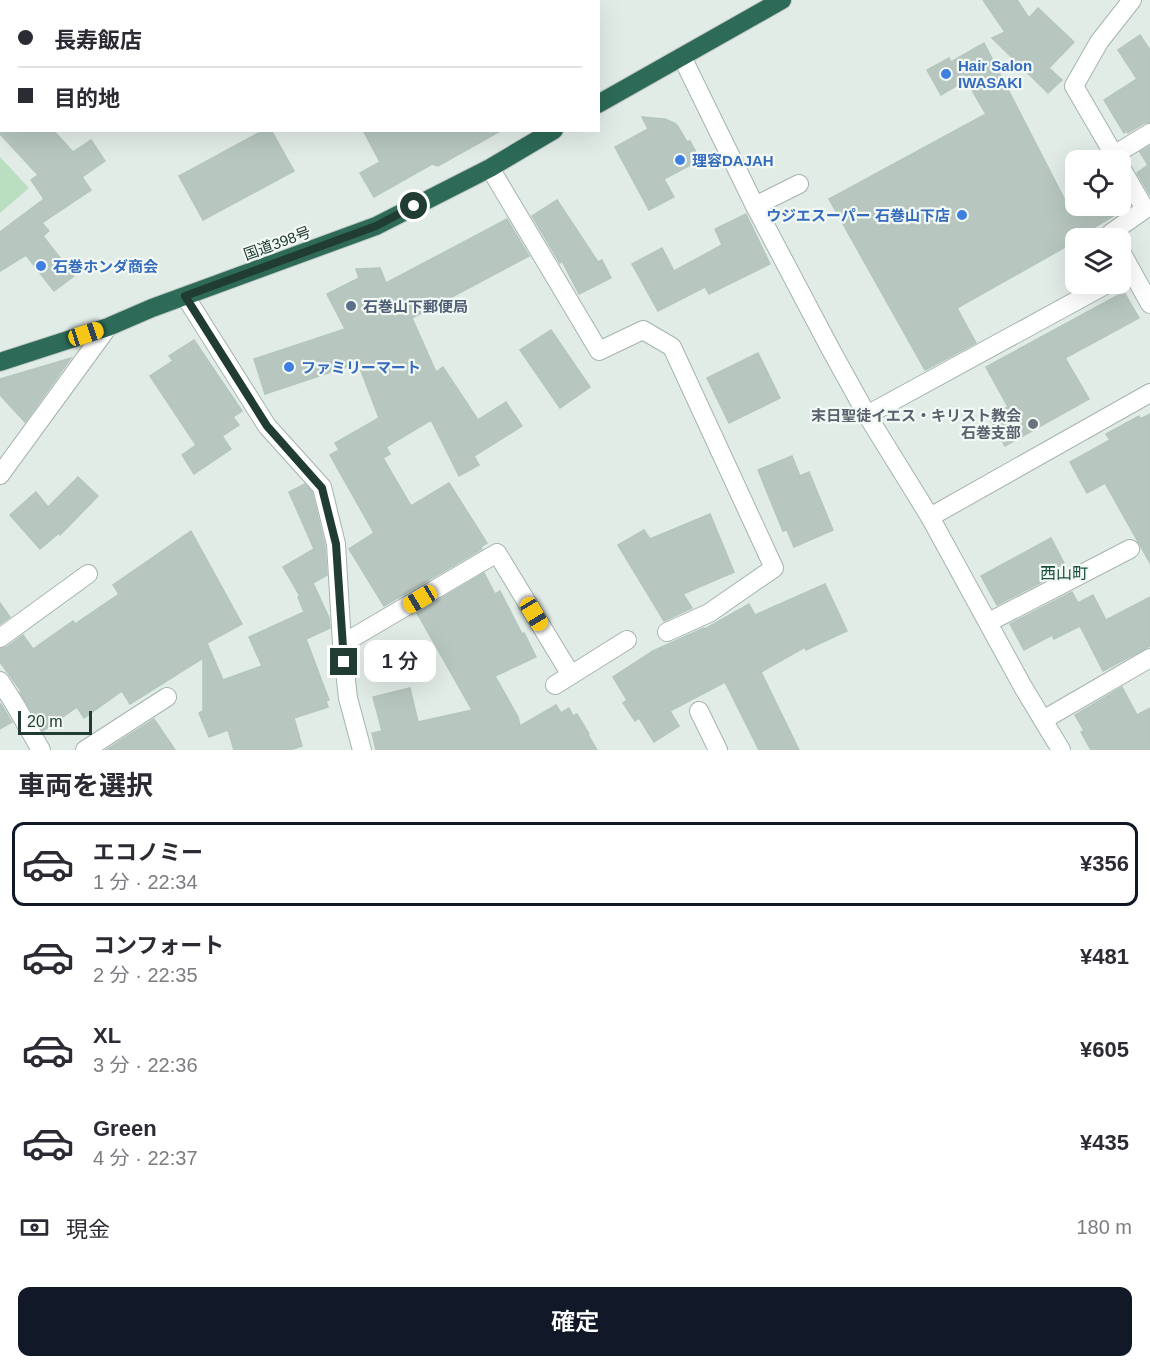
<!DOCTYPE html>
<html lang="ja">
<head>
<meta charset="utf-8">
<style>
  body { margin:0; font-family:Helvetica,"Noto Sans JP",sans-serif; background:#f2f2f3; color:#2b2b33; height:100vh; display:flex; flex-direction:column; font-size:22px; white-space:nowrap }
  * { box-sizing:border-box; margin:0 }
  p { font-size:20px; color:#7c7c81 }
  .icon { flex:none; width:33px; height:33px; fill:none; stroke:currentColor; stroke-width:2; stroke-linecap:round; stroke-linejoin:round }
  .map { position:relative; height:750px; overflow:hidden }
  .details { display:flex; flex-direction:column; background:#fff; flex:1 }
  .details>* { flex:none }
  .top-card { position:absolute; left:0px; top:0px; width:600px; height:132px; box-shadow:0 6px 24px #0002; display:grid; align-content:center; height:132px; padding:0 18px; background:#fff }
  .fabs { position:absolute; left:1065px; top:150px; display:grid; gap:12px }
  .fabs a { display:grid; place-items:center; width:66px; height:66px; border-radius:12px; background:#fff; box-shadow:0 6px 24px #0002; font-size:30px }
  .scale { position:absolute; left:18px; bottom:15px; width:74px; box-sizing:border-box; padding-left:6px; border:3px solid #213d33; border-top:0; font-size:16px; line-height:21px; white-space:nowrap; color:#213d33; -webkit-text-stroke:4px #f2f9f5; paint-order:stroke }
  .end { position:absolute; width:27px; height:27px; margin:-14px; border:8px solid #213d33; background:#fff; box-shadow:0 0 0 3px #fff }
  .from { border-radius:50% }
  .bubble { position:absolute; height:42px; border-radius:12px; background:#fff; box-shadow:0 6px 24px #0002; font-size:20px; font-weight:600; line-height:42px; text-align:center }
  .car { position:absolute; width:18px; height:36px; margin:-18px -9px; border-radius:8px; box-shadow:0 0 4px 2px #0007; background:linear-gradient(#f5c518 24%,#345 0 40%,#f5c518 0 76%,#345 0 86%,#f5c518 0) }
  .top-card b { display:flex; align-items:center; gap:21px; height:57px; font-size:22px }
  .top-card b+b { border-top:2px solid #e1e1e2 }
  .top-card i { width:15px; height:15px; background:#2b2b33 }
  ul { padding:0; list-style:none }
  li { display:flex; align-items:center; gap:18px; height:84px; margin:0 12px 9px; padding:0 6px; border:3px solid transparent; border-radius:12px }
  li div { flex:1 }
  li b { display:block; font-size:22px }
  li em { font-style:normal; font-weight:600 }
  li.on { border-color:#111827 }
  li>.icon { width:54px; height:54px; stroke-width:1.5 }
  h2 { padding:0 18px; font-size:27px; line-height:72px }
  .pay { display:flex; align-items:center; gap:15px; height:66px; padding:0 18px; font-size:22px }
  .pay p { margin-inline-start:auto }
  .cta { display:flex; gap:12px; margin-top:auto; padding:12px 18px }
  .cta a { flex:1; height:69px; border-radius:12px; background:#111827; color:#fff; font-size:24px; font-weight:600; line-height:69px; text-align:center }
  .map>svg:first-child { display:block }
  .green { fill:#badec0 }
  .building { fill:#b7c7bf; stroke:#b4c6bd; stroke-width:1.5 }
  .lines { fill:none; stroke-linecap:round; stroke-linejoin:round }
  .minor-casing { stroke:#a4b4ad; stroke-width:20 }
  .highway-casing { stroke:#c1c9c6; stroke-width:20 }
  .minor { stroke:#fff; stroke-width:18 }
  .highway { stroke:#2d6a58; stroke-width:18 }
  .route { stroke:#213d33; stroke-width:8 }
  .shop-dot { fill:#3f7fe0; stroke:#f2f9f5; stroke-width:2 }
  .service-dot { fill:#5c6f8a; stroke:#f2f9f5; stroke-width:2 }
  .worship-dot { fill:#6b7280; stroke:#f2f9f5; stroke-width:2 }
  .labels { text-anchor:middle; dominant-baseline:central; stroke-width:4.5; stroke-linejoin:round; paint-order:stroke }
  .shop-label { font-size:15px; font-weight:bold; fill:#366cbe; stroke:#f2f9f5; text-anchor:start }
  .street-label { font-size:15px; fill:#213d33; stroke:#f2f9f5 }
  .service-label { font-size:15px; font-weight:bold; fill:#4e5e75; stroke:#f2f9f5; text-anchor:start }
  .worship-label { font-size:15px; font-weight:bold; fill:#5b616d; stroke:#f2f9f5; text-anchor:end }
  .neighbourhood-label { font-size:16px; fill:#1d503f; stroke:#f2f9f5 }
</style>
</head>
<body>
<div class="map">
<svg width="1150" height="750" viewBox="0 0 1150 750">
  <rect width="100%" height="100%" fill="#e2ece7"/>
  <!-- green -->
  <g class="green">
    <path d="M0,0H155L152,2H2L1,23L0,22Z"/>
    <path d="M0,157L29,188L0,213Z"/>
  </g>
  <!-- building -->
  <g class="building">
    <path d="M983,0H1017L1029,18L1038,8L1074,42L1049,68L1062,80L1048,93L992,38L1005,32Z"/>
    <path d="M1140,35L1150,50V122L1144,123L1128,133L1127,131L1124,133L1104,100L1137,79L1118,50Z"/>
    <path d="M984,43L1068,206H1120V189L1130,206L1083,234L1084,237L1081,238H1076V241L957,308L976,343L925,370L829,199L986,114L966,80L941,95L927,70L949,58L951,62Z"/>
    <path d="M642,117L665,119L674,123L677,125L687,142L690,141L700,160L664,179L674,197L649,210L615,147L648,129Z"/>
    <path d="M0,130H53L73,152L91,140L105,161L82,177L91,190L42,223L49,231L43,236L74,276L54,291L26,255L0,271V232L44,199L31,180L38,175L0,134Z"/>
    <path d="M264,130H271L294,171L203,220L179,176Z"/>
    <path d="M363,130H502L438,166L432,164L374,197L360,173L380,162Z"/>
    <path d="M1150,146V195L1137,173L1148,165L1140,152Z"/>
    <path d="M557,200L598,262L602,260L611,278L579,294L562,261L560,263L532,216Z"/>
    <path d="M746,214L770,264L709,294L705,287L658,311L632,264L662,248L674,271L722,245L715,229Z"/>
    <path d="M507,219L529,256L412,318L436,372L443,367L478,420L506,402L522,426L474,456L479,465L459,476L431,420L386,447L390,454L383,458L411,506L449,483L487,543L481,547L482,549L384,606L349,549L374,533L330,455L339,450L335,443L379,418L358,363L265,394L254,359L345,329L327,294L359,278L356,269L380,268L386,283Z"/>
    <path d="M1124,292L1139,318L1065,358L1089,399L1005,446L989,417L1008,407L986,367Z"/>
    <path d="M551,330L590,387L560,408L520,350Z"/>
    <path d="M194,340L242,411L233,417L239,425L222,436L231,449L194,474L182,455L196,445L150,376L173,361L169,356Z"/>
    <path d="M758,353L780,398L729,423L707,378Z"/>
    <path d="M71,358L25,422L0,395V379Z"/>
    <path d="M1150,414V563L1105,483L1087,493L1070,462L1110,440L1106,434L1139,416L1140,419Z"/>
    <path d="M792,456L800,476L809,472L833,530L794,547L787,530L783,531L758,470Z"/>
    <path d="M78,477L98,496L60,535L59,533L40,549L10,515L36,492L48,507Z"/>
    <path d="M305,484L312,492L325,546L327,575L313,583L329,618L330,628L306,639L329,700L326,701L328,707L294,718L302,746L290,750H234L228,730L209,737L199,713L203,711V658L130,704L122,691L84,718L77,707L43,731L20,692L21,691L0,662V649L7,647L23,635L33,649L73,621L75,624L119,594L113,585L191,531L242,624L207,643L223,680L262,666L249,637L304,612L298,597L300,596L283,567L314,549L289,492Z"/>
    <path d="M710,514L734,572L683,594L692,608L664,621L618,545L644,530L650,539Z"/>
    <path d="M1051,538L1064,563L1058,567L1061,572L997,605L981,576Z"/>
    <path d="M484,573L495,594L500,591L522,634L524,633L536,657L495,676L518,717L520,726L556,705L561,713L569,708L573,716L577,714L589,734L588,735L597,750H376L372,733L382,731L373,697L410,688L418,722L472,710L417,613Z"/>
    <path d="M825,584L847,631L806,650L805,647L761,672L799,750H759L725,682L670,711L679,726L654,742L639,718L635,721L623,703L627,700L613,677L653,651L704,628L705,629L749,604L755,615Z"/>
    <path d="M1072,592L1078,603L1093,595L1106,620L1150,597V646L1103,671L1080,626L1054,639L1052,635L1024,650L1010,624Z"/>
    <path d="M0,603L10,617L0,624Z"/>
    <path d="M1122,687L1137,715L1150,708V750H1091L1081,732L1084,731L1075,715Z"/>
    <path d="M0,704H1L12,722L0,729Z"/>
    <path d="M154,719L175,750H106Z"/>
  </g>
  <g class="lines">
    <!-- minor casing -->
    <g class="minor-casing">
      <g id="minor">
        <path d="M682,57L755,206L831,350L867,415L930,517L1023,687L1061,750"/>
        <path d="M1114,155L1150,133"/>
        <path d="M1117,160L1074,86L1099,42L1132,0"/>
        <path d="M490,168L599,351L643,330L672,347L774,568L709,613L667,632"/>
        <path d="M755,206L799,184"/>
        <path d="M1114,238L1111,233L1145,209L1120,166"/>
        <path d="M1120,250L1150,304"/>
        <path d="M185,296L267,426L322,487L336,544L342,644L348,698L362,750"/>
        <path d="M867,415L1107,284"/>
        <path d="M0,475L108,327"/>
        <path d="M930,517L1150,393"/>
        <path d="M989,622L1130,549"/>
        <path d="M0,638L88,574"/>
        <path d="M342,644L497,553L571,675"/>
        <path d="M0,681L14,703L41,750"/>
        <path d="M555,685L627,640"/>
        <path d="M699,711L718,750"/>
        <path d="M1043,720L1150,658"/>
        <path d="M85,750L167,697"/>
      </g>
    </g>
    <!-- highway casing -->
    <g class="highway-casing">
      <g id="highway">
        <path d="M598,104L782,0"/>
        <path d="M0,362L108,327L152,308L376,226L490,168L554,130"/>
      </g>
    </g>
    <!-- minor -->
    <use href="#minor" class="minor"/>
    <!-- highway -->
    <use href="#highway" class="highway"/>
  </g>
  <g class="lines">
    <!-- route -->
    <path class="route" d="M344,662L336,544L322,488L267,426L185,296L376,226L414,206"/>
  </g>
  <!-- markers -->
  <g class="shop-dot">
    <circle cx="946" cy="74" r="6"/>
    <circle cx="680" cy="160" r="6"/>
    <circle cx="962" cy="215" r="6"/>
    <circle cx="41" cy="266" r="6"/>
    <circle cx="289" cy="367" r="6"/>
  </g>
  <circle class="service-dot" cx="351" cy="306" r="6"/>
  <circle class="worship-dot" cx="1033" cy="424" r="6"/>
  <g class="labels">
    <!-- shop labels -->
    <g class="shop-label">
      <text x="958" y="65">Hair Salon<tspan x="958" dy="17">IWASAKI</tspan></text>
      <text x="692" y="160">理容DAJAH</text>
      <text x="950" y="215" text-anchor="end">ウジエスーパー 石巻山下店</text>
      <text x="53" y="266">石巻ホンダ商会</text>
      <text x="301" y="367">ファミリーマート</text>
    </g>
    <!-- street labels -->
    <g class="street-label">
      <text transform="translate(277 243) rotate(-20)">国道398号</text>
    </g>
    <!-- service labels -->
    <g class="service-label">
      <text x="363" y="306">石巻山下郵便局</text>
    </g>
    <!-- worship labels -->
    <g class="worship-label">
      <text x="1021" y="415">末日聖徒イエス・キリスト教会<tspan x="1021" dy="17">石巻支部</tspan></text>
    </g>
    <!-- neighbourhood labels -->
    <g class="neighbourhood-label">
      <text x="1064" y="573">西山町</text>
    </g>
  </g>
</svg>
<div class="fabs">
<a><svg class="icon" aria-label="locate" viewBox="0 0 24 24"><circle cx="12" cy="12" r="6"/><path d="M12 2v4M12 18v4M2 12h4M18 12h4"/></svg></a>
<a><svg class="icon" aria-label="layers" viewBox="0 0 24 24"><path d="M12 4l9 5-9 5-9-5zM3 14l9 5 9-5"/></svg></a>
</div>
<div class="scale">20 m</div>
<i class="end from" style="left:414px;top:206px"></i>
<i class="end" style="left:344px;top:662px"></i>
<div class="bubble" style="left:364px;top:640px;width:72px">1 分</div>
<i class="car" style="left:86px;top:334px;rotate:72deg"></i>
<i class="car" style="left:420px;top:599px;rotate:239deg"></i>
<i class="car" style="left:534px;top:614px;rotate:149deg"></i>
<div class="top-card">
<b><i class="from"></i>長寿飯店</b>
<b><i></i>目的地</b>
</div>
</div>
<section class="details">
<h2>車両を選択</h2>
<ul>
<li class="on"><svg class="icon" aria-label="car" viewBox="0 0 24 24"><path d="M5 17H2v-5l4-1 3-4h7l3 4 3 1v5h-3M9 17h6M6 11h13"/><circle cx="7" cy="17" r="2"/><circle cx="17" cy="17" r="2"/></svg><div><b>エコノミー</b><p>1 分 · 22:34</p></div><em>¥356</em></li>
<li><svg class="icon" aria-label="car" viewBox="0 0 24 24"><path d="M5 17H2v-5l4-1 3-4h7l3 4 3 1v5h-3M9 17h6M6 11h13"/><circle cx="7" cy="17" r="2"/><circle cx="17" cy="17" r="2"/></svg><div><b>コンフォート</b><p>2 分 · 22:35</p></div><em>¥481</em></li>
<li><svg class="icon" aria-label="car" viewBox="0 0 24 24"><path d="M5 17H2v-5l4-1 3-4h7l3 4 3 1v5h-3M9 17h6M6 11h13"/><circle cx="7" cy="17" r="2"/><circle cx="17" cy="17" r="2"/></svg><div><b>XL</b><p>3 分 · 22:36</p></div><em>¥605</em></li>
<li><svg class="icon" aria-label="car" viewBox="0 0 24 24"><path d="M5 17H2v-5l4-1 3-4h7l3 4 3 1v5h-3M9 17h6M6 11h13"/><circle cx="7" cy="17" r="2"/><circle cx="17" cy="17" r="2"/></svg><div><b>Green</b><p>4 分 · 22:37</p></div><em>¥435</em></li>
</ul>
<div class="pay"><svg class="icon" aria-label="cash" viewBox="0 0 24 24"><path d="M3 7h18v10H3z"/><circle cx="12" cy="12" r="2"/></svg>現金<p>180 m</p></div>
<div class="cta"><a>確定</a></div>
</section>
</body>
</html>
